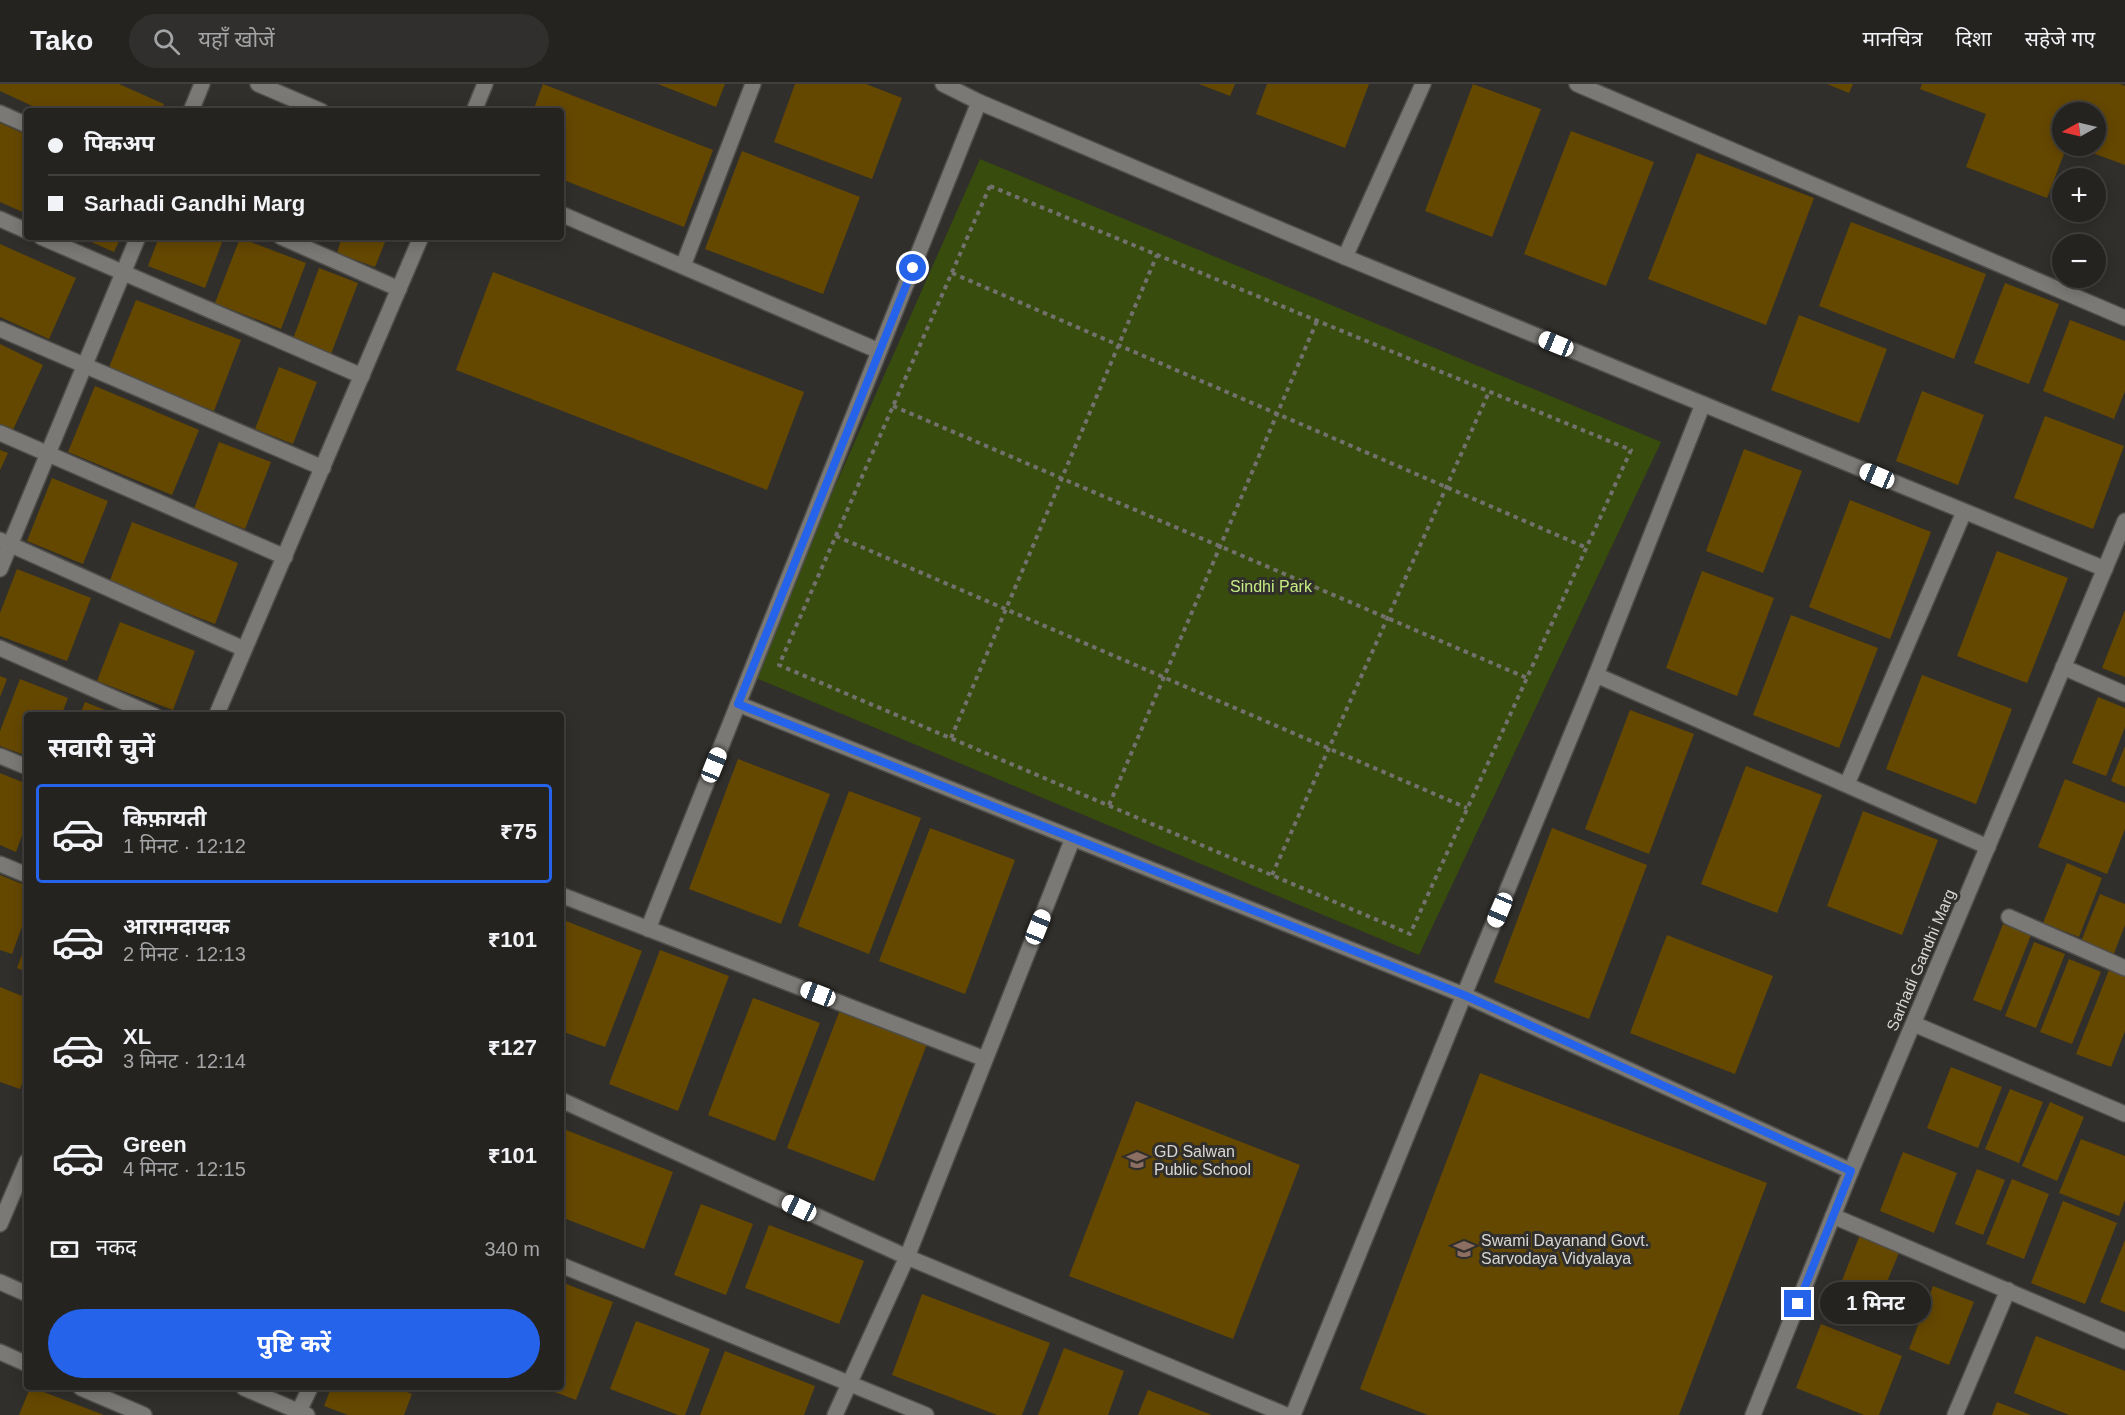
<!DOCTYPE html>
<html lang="hi">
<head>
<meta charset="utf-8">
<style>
  body { margin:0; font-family:Helvetica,"Noto Sans Devanagari",sans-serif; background:#312f2d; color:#f1f3f6; height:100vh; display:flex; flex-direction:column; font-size:22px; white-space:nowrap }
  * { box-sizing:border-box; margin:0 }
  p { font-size:20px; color:#a3a4a5 }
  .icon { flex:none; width:33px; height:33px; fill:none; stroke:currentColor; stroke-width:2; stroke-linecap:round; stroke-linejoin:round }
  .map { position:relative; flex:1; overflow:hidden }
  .side { position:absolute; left:24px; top:628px; width:540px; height:678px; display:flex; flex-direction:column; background:#252320; border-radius:6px; box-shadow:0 3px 15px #0003,0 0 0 2px #42403e }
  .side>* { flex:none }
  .banner { position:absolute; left:24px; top:24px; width:540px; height:132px; border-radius:6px; box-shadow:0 3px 15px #0003,0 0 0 2px #42403e; display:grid; align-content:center; height:132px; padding:0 24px; background:#252320 }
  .needle { width:39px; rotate:262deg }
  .tools { position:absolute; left:2052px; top:18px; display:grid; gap:12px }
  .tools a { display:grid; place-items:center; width:54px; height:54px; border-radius:50%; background:#252320; box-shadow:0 3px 15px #0003,0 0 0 2px #42403e; font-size:30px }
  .end { position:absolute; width:27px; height:27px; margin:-14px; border:8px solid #2563eb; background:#fff; box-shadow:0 0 0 3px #fff }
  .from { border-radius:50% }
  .bubble { position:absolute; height:42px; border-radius:21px; background:#252320; box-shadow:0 3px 15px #0003,0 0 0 2px #42403e; font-size:20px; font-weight:700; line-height:42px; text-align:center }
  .car { position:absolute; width:18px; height:36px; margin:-18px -9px; border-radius:8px; box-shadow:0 0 4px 2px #0007; background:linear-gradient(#fff 24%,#345 0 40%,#fff 0 76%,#345 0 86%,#fff 0) }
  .banner b { display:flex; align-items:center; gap:21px; height:57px; font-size:22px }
  .banner b+b { border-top:2px solid #42403e }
  .banner i { width:15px; height:15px; background:#f1f3f6 }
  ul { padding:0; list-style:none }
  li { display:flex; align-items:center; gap:18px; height:99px; margin:0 12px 9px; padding:0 12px; border:3px solid transparent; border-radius:6px }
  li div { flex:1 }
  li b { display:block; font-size:22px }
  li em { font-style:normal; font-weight:700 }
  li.on { border-color:#2563eb }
  li>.icon { width:54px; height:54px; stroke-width:1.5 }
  h2 { padding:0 24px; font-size:27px; line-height:72px }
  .pay { display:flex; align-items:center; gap:15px; height:66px; padding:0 24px; font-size:22px }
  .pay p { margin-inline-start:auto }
  .button { display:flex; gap:12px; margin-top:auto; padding:12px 24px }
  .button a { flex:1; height:69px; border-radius:36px; background:#2563eb; color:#fff; font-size:24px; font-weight:700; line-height:69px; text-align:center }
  header { display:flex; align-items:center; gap:36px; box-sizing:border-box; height:84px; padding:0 30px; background:#252320; border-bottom:2px solid #42403e }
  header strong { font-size:28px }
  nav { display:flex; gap:33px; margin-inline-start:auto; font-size:21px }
  .search { width:420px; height:54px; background:#312f2d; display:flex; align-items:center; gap:15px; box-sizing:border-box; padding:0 21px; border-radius:33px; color:#a3a4a5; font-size:22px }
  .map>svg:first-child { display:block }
  .green { fill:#384c0d }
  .building { fill:#654800 }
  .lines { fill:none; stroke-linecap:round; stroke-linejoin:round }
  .minor-casing { stroke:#4e4d4a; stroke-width:18 }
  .path { stroke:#72716d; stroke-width:4; stroke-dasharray:4.5 4.5; stroke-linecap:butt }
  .minor { stroke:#7b7975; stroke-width:15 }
  .route { stroke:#2563eb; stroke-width:8 }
  .labels { text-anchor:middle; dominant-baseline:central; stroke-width:6; stroke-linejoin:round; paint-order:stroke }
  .park-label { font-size:16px; fill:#c5ed84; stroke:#312f2b }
  .street-label { font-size:16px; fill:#d8d7d5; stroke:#312f2b }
  .poi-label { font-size:16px; fill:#d8d7d5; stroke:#312f2b; text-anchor:start }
</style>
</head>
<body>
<header>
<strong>Tako</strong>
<div class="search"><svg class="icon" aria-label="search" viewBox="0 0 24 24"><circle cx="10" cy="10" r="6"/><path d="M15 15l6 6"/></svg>यहाँ खोजें</div>
<nav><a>मानचित्र</a><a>दिशा</a><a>सहेजे गए</a></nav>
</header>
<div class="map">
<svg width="2125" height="1331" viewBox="0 0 2125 1331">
  <rect width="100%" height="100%" fill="#312f2b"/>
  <!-- green -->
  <path class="green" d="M980,75L1661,358L1419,871L751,592Z"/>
  <!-- building -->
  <g class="building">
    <path d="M0,0H119L164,20L161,27H43L0,7Z"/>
    <path d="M543,0L713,66L684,143L561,95V27H533Z"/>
    <path d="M658,0H725L716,23Z"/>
    <path d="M795,0H866L902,14L872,95L774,58Z"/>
    <path d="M1199,0H1235L1230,12Z"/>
    <path d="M1267,0H1369L1345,64L1256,30Z"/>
    <path d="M1473,0L1541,25L1492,153L1425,127Z"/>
    <path d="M1827,0H1853L1849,9Z"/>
    <path d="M1922,0H2120L2125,2V81L2074,62H2096V28H2062V62H2067L2047,114L1966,83L1986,30L1920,5Z"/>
    <path d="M0,39L27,51V130L0,118Z"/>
    <path d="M1571,47L1654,78L1606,202L1524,170Z"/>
    <path d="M742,67L860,113L823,210L705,165Z"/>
    <path d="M1697,69L1814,114L1766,241L1648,195Z"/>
    <path d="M1851,138L1986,190L1954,275L1819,222Z"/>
    <path d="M80,153H121L114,168Z"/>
    <path d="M159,153H224L205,204L148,182Z"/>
    <path d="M342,153H387L375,183L337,169Z"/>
    <path d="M240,154L306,179L281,245L215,219Z"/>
    <path d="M0,160L76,194L49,255L0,233Z"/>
    <path d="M319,184L358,199L331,270L293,255Z"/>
    <path d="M493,188L804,308L767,406L456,286Z"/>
    <path d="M2005,199L2059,220L2029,300L1974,279Z"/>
    <path d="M136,216L241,256L214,327L108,286Z"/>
    <path d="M1799,231L1887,265L1859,339L1771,306Z"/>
    <path d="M2070,236L2125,257V307L2114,335L2043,307Z"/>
    <path d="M0,260L43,281L12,348L0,342Z"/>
    <path d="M279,283L317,298L293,360L255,345Z"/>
    <path d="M95,302L199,346L172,411L68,368Z"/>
    <path d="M1922,307L1984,331L1958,401L1896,377Z"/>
    <path d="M2045,332L2124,362L2093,445L2014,414Z"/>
    <path d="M219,358L271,378L245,445L194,425Z"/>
    <path d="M1744,365L1802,387L1763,489L1706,467Z"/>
    <path d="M0,366L8,369L0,386Z"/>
    <path d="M52,394L108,417L83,480L27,457Z"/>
    <path d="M1850,416L1931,448L1890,555L1809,523Z"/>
    <path d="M132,438L238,479L215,540L109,499Z"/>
    <path d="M1997,467L2068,494L2027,599L1957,572Z"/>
    <path d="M17,485L91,514L67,577L0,552V529Z"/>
    <path d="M1702,487L1774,514L1737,612L1666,584Z"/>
    <path d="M2125,526V593L2102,584Z"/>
    <path d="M1791,531L1878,564L1839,664L1753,631Z"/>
    <path d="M120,538L195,567L173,626L97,597Z"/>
    <path d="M1922,591L2012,625L1976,720L1886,685Z"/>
    <path d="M0,592L7,595L0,613Z"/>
    <path d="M20,595L68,614L61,632H27V672L0,662V647Z"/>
    <path d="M2098,613L2125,624V643L2106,692L2072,679Z"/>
    <path d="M85,618L118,631V632H79Z"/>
    <path d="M1630,626L1694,650L1649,770L1585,745Z"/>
    <path d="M2125,662V703L2111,697Z"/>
    <path d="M738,675L830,710L781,840L689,805Z"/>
    <path d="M1746,682L1822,711L1777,829L1701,800Z"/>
    <path d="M0,689L27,700V738L16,768L0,761Z"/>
    <path d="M2065,695L2125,719V745L2107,790L2038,763Z"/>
    <path d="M849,707L921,734L869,870L798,842Z"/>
    <path d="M1863,727L1938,756L1902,851L1827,822Z"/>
    <path d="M930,744L1015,776L965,910L879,877Z"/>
    <path d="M1552,744L1647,781L1589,935L1494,898Z"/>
    <path d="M2067,779L2102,794L2079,853L2043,839Z"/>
    <path d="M0,791L27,802V829L12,870L0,866Z"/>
    <path d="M2100,810L2125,820V841L2113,872L2080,860Z"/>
    <path d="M561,835L642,867L605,963L561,947Z"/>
    <path d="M2003,840L2031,851L2001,927L1973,916Z"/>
    <path d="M1667,851L1773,892L1735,990L1630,949Z"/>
    <path d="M27,857V888L17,884Z"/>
    <path d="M2034,858L2065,870L2036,944L2005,932Z"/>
    <path d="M660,866L729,892L678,1027L609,1000Z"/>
    <path d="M2069,875L2101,888L2072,960L2040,948Z"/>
    <path d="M2109,886L2125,892V947L2111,983L2076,970Z"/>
    <path d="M0,903L27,914V986L20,1005L0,998Z"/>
    <path d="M753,914L820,939L775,1057L708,1031Z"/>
    <path d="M840,926L927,960L874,1097L787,1064Z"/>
    <path d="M1951,983L2002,1003L1978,1064L1927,1044Z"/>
    <path d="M1480,989L1767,1099L1679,1331H1428L1360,1305Z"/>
    <path d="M2010,1005L2043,1018L2019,1079L1985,1065Z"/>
    <path d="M1136,1017L1300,1081L1233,1255L1069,1192Z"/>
    <path d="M2050,1018L2084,1033L2057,1097L2022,1082Z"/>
    <path d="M561,1044L673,1088L644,1165L561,1133Z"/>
    <path d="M2081,1055L2125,1072V1116L2119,1132L2059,1109Z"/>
    <path d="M1903,1068L1957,1089L1934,1149L1880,1127Z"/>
    <path d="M1977,1085L2005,1096L1983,1151L1955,1140Z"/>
    <path d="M2012,1095L2049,1110L2024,1175L1986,1160Z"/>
    <path d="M2063,1117L2117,1139L2085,1220L2031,1199Z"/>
    <path d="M701,1120L753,1140L726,1211L674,1191Z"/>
    <path d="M769,1141L864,1177L839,1240L745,1204Z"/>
    <path d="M1860,1151L1900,1166L1874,1230L1835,1214Z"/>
    <path d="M2125,1156V1228L2100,1218Z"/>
    <path d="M561,1198L613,1218L576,1316L544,1304H561Z"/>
    <path d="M1933,1202L1974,1218L1949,1281L1909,1265Z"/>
    <path d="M922,1210L1050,1259L1022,1331H997L892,1291Z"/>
    <path d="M636,1237L710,1265L685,1331H678L610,1305Z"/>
    <path d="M1821,1240L1902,1272L1879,1331H1864L1796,1304Z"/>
    <path d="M2036,1252L2125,1287V1331H2069L2014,1309Z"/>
    <path d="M1064,1264L1124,1287L1108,1331H1038Z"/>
    <path d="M725,1267L815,1302L804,1331H700Z"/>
    <path d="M30,1304H33L104,1331H19Z"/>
    <path d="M331,1304H396L412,1310L404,1331H348L324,1322Z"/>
    <path d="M1148,1306L1212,1331H1138Z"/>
    <path d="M1997,1318L2031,1331H1992Z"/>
  </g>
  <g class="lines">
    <!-- minor casing -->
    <g class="minor-casing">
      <g id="minor">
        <path d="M258,0L321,27"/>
        <path d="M943,0L979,18L1345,173"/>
        <path d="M1423,0L1345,173L2105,485"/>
        <path d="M1577,0L2125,234"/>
        <path d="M191,27L202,0"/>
        <path d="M474,27L485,0"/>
        <path d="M0,29L27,41"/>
        <path d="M561,130L879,267"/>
        <path d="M0,135L27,147"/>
        <path d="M41,153L362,292"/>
        <path d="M281,153L399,205"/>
        <path d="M683,182L753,0"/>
        <path d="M0,245L323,384"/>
        <path d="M0,349L285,473"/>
        <path d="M0,456L244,565"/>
        <path d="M0,485L138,153"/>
        <path d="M0,564L155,632"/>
        <path d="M2063,583L2125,610"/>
        <path d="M1596,591L1988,763"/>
        <path d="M738,620L1464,911L1596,591L1703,320"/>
        <path d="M216,632L421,153"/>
        <path d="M0,672L27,683"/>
        <path d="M1847,700L1964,428"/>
        <path d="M0,780L27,791"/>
        <path d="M561,811L985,975"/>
        <path d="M2009,833L2125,884"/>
        <path d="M648,845L979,18"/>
        <path d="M1914,940L2125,1030"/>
        <path d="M561,1016L907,1173L1286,1331"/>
        <path d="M1833,1132L2125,1257"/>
        <path d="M0,1140L27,1077"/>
        <path d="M561,1181L926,1331"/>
        <path d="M0,1198L27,1210"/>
        <path d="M0,1268L27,1280"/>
        <path d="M81,1304L144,1331"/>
        <path d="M244,1304L307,1331"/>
        <path d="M297,1331L310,1304"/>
        <path d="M835,1331L907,1173L1073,754"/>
        <path d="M1293,1331L1464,911L1851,1087"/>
        <path d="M1753,1331L1851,1087L2125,437"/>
        <path d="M1955,1331L2008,1206"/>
      </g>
    </g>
    <!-- path -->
    <g class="path">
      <path d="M990,102L1631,366L1410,850L779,581Z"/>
      <path d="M952,189L1587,464"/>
      <path d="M893,322L1527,594"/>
      <path d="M836,452L1467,724"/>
      <path d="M951,654L1157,171"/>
      <path d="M1109,721L1317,237"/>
      <path d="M1272,791L1489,308"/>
    </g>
    <!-- minor -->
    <use href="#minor" class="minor"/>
  </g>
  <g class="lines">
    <!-- route -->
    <path class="route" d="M913,184L738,620L1464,911L1851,1087L1798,1220"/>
  </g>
  <!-- icons -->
  <defs>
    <g id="school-bare" transform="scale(1.62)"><path d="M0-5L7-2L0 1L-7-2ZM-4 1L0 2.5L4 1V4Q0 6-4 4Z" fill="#8d6e63" stroke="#312f2b" stroke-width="2.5" paint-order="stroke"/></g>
  </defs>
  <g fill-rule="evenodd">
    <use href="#school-bare" x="1137" y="1076"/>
    <use href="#school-bare" x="1464" y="1165"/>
  </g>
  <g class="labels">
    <!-- park labels -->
    <g class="park-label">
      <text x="1271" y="502">Sindhi Park</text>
    </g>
    <!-- street labels -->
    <g class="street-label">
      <text transform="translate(1921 876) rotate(-67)">Sarhadi Gandhi Marg</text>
    </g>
    <!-- poi labels -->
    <g class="poi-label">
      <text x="1154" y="1067">GD Salwan<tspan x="1154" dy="18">Public School</tspan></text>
      <text x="1481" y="1156">Swami Dayanand Govt.<tspan x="1481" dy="18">Sarvodaya Vidyalaya</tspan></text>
    </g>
  </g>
</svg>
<div class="tools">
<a><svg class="needle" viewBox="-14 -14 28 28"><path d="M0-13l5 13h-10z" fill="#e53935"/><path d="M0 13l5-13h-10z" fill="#a3a4a5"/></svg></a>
<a>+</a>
<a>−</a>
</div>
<i class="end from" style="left:913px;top:184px"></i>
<i class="end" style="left:1798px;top:1220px"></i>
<div class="bubble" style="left:1820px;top:1198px;width:111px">1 मिनट</div>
<i class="car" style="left:1556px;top:260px;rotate:292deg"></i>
<i class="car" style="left:1877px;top:392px;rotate:293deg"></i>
<i class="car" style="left:714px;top:681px;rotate:22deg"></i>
<i class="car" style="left:1500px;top:826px;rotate:203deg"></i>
<i class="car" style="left:1038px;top:843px;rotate:22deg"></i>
<i class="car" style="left:818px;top:910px;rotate:291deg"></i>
<i class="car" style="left:799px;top:1124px;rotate:295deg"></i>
<div class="banner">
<b><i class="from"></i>पिकअप</b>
<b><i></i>Sarhadi Gandhi Marg</b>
</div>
<section class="side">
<h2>सवारी चुनें</h2>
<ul>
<li class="on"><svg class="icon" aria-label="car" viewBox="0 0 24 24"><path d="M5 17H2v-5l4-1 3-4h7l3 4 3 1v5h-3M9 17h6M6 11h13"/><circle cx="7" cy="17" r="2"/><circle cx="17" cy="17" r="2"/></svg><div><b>किफ़ायती</b><p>1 मिनट · 12:12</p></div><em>₹75</em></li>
<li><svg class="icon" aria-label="car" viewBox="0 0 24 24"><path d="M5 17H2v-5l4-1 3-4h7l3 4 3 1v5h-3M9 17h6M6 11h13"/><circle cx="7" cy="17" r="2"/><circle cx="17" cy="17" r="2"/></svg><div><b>आरामदायक</b><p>2 मिनट · 12:13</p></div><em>₹101</em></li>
<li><svg class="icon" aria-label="car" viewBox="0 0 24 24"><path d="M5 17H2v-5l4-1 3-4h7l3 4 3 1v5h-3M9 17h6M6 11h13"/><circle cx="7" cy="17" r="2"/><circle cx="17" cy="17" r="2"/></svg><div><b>XL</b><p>3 मिनट · 12:14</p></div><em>₹127</em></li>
<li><svg class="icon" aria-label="car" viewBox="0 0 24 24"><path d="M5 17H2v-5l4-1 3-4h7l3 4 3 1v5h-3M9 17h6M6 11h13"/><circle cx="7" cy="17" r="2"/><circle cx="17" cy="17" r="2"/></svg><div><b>Green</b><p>4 मिनट · 12:15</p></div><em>₹101</em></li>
</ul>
<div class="pay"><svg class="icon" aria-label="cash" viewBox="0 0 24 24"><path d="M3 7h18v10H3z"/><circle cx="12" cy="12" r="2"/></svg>नकद<p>340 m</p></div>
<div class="button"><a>पुष्टि करें</a></div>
</section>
</div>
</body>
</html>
